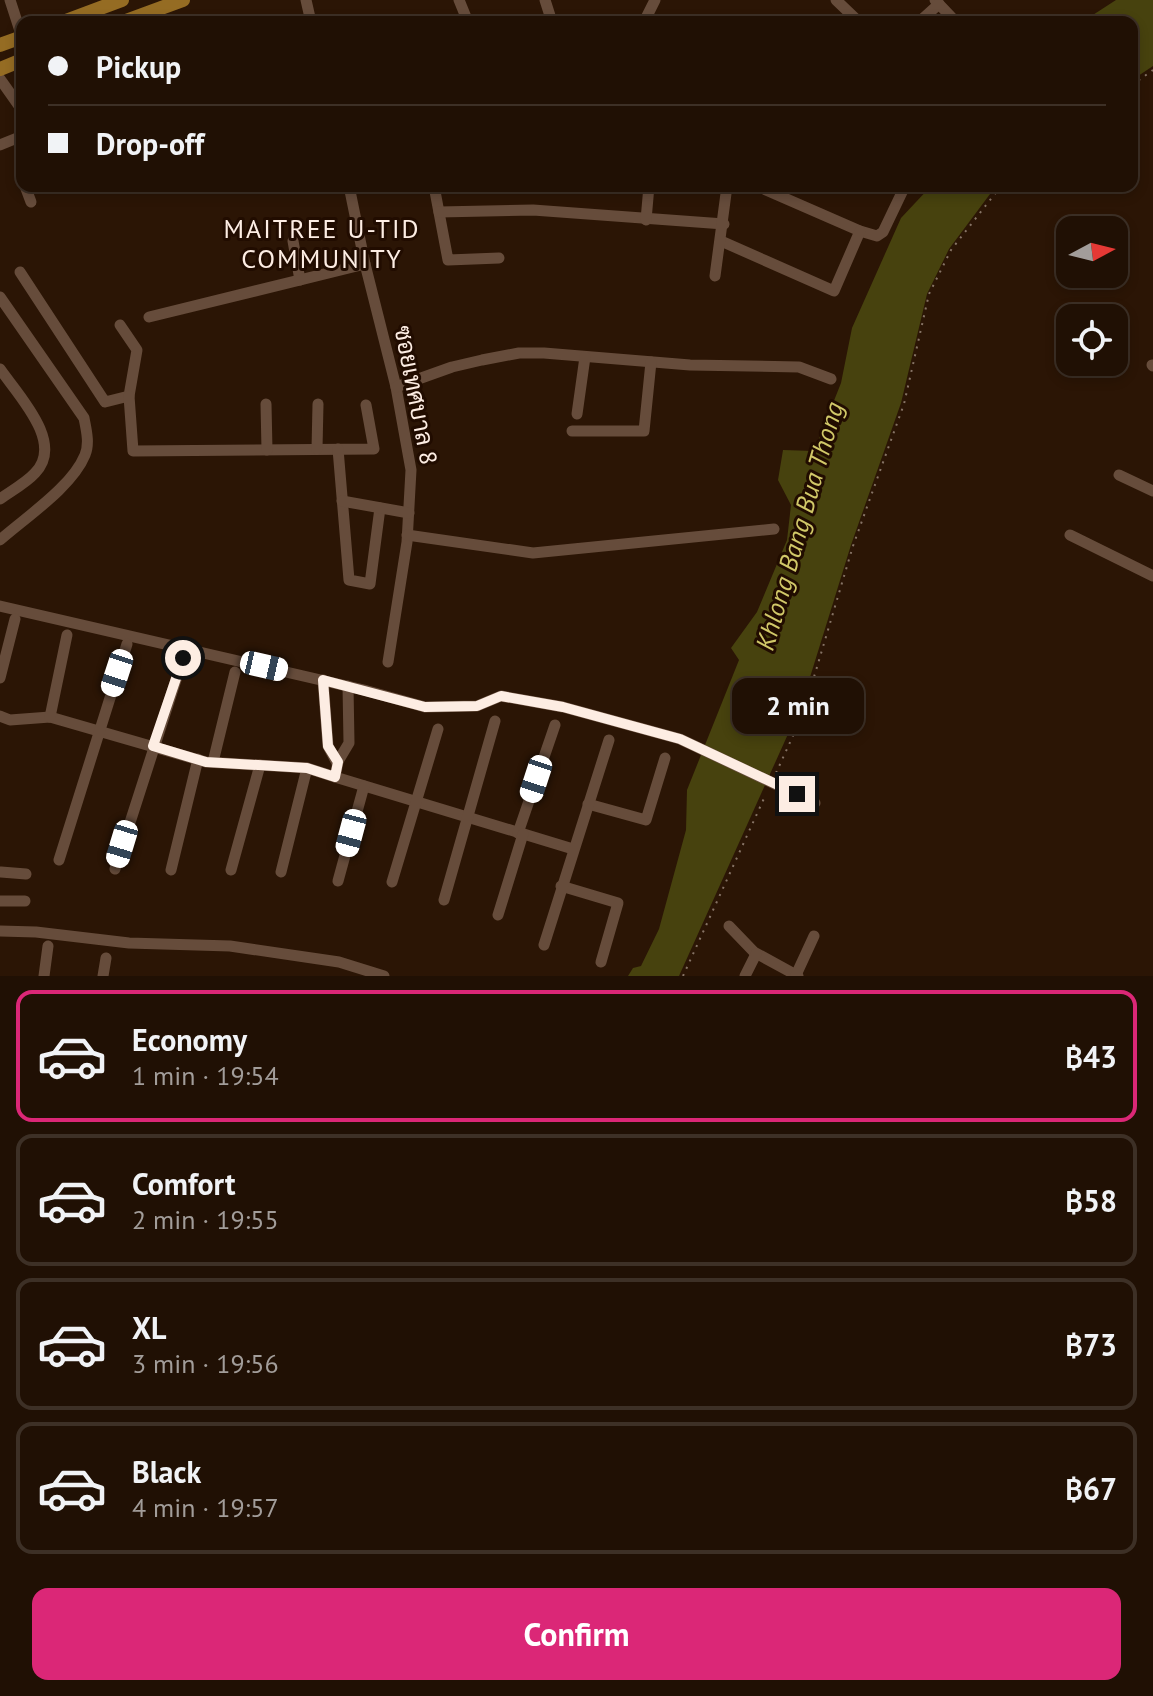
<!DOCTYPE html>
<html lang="en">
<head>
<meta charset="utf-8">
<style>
  body { margin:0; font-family:"PT Sans",Sarabun,sans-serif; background:#28190e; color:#f1f3f6; height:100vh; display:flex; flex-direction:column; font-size:30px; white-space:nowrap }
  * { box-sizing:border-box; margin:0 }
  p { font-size:26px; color:#a29d9a }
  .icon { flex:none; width:44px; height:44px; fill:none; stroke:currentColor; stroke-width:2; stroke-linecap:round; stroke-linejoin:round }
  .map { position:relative; height:976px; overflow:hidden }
  .panel { display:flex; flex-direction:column; background:#201004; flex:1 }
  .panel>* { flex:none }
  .banner { position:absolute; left:16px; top:16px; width:1122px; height:176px; border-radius:16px; box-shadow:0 4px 12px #0003,0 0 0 2px #3d3026; display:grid; align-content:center; height:176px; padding:0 32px; background:#201004 }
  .needle { width:52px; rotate:83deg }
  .buttons { position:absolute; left:1056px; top:216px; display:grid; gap:16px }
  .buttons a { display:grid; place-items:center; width:72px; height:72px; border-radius:16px; background:#201004; box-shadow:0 4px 12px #0003,0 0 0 2px #3d3026; font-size:40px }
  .end { position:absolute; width:36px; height:36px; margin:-18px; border:10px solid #fdede3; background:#111; box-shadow:0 0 0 4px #111 }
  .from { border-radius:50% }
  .bubble { position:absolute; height:56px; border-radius:16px; background:#201004; box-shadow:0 4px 12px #0003,0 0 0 2px #3d3026; font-size:26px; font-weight:600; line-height:56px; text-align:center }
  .car { position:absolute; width:24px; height:48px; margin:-24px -12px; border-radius:10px; box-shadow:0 0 6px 2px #0007; background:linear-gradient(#fff 24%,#345 0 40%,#fff 0 76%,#345 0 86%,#fff 0) }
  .banner b { display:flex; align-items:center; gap:28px; height:76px; font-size:30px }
  .banner b+b { border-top:2px solid #3d3026 }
  .banner i { width:20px; height:20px; background:#f1f3f6 }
  ul { padding:14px 0 0; list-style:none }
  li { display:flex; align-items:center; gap:24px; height:132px; margin:0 16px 12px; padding:0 16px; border:4px solid #3d3026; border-radius:16px }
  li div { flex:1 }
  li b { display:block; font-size:30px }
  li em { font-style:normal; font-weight:600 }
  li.active { border-color:#db2777 }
  li>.icon { width:72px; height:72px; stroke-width:1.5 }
  .button { display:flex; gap:16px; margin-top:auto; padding:16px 32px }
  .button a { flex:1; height:92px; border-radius:16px; background:#db2777; color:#fff; font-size:32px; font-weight:600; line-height:92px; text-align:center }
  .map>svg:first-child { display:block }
  .water { fill:#47420e }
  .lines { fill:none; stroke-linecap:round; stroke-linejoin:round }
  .path { stroke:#877466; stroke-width:2; stroke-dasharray:2 6; stroke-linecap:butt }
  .minor { stroke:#664c3b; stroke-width:11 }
  .major { stroke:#956c23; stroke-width:14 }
  .route { stroke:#fdede3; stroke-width:10 }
  .labels { text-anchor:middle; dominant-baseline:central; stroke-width:6; stroke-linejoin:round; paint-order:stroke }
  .street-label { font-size:24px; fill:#fdede3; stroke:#210c00 }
  .neighbourhood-label { font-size:26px; letter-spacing:2px; fill:#fdede3; stroke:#210c00 }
  .water-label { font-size:26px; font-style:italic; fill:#d1c868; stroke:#210c00 }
</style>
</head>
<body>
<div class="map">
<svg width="1153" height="976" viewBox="0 0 1153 976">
  <rect width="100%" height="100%" fill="#2b1505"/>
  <!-- water -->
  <g class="water">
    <path d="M1116,0H1153V66L1132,80V22H1082Z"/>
    <path d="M931,186H996L949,249L927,294L901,403L851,545L802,703L679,976H628L633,968L641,966L659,929L686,830L687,790L739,660L731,648L757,612L787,540L791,505L778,480L783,450L814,451L841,383L852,328L901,218Z"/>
  </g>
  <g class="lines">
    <!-- path -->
    <g class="path">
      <path d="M1132,85L1153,70"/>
      <path d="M776,773L803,714L853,546L904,404L929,294L951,250L1001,186"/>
      <path d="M683,976L766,794"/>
    </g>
    <!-- minor -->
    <g class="minor">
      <path d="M10,0L22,37"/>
      <path d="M306,0L311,22"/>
      <path d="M459,0L468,22"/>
      <path d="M545,0L552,22"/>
      <path d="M836,0L859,22"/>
      <path d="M935,0L956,22"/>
      <path d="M644,22L655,0"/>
      <path d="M919,22L939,4"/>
      <path d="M0,79L22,110"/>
      <path d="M0,145L22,136"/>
      <path d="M25,186L31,202"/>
      <path d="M349,186L365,264L396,387L411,470L407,542L388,662"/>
      <path d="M434,186L448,260L499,258"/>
      <path d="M757,186L860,231L877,236L883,232L905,186"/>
      <path d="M439,212L533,210L724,224"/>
      <path d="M646,220L649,186"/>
      <path d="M293,241L300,280"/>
      <path d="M721,241L834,291L860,231"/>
      <path d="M20,272L105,402L129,396L137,350L120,325"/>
      <path d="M715,276L727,186"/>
      <path d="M0,297L84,418C86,429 90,443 85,455C72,487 26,517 0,540"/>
      <path d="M149,317L365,264"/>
      <path d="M1152,365L1153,366"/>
      <path d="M0,369C18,395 65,443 35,473C26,483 11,491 0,499"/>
      <path d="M396,387L452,367L482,360L519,353H544L690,365L799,367L831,379"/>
      <path d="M129,396L133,451L374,449L366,405"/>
      <path d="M266,404L267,450"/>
      <path d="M577,414L585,357"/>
      <path d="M572,431H644L651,362"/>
      <path d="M317,449L318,404"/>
      <path d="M338,449L349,580L370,584L380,508"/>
      <path d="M1119,475L1153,491"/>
      <path d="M342,501L409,513"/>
      <path d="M407,535L533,553L774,529"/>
      <path d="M1070,535L1153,576"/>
      <path d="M0,606L364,690L425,707L477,706L501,696L563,707L680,739L815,803"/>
      <path d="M0,678L15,619"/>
      <path d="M323,680L328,746L337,763L349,743L348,686"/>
      <path d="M0,716L10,720L50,717L206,762L307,768L335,777"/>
      <path d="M50,717L67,635"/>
      <path d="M213,762L235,672"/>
      <path d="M338,762L335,777L573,849"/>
      <path d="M588,804L646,820L665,758"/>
      <path d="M518,833L555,725"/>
      <path d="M59,860L127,644"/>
      <path d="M115,869L183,658"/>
      <path d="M171,870L198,759"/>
      <path d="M231,870L260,765"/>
      <path d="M1,872L26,874"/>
      <path d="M281,872L307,768"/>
      <path d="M338,881L364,786"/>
      <path d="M392,882L438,729"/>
      <path d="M561,886L618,903L601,962"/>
      <path d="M444,900L495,721"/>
      <path d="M0,901H25"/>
      <path d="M498,915L523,834"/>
      <path d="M729,926L754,952L798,976"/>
      <path d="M0,931L36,932L129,943L230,946L339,962L384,976"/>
      <path d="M544,945L609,740"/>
      <path d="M796,975L814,936"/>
      <path d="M44,976L48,946"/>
      <path d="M103,976L106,958"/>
      <path d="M745,976L756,954"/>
    </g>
    <!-- major -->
    <g class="major">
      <path d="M63,22L122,0"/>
      <path d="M123,22L183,0"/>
      <path d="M0,45L22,37"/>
      <path d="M0,69L22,60"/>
    </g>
  </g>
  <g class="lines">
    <!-- route -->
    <path class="route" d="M183,658L153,746L206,762L307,768L335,777L338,762L328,746L323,680L425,707L477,706L501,696L563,707L680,739L797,794"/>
  </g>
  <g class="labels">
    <!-- street labels -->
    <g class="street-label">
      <text transform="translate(416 395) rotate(79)">ซอยเทศบาล 8</text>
    </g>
    <!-- neighbourhood labels -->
    <g class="neighbourhood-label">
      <text x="322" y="228">MAITREE U-TID<tspan x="322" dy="30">COMMUNITY</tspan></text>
    </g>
    <!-- water labels -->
    <g class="water-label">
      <text transform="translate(799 526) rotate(-74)">Khlong Bang Bua Thong</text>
    </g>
  </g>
</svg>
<div class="buttons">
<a><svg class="needle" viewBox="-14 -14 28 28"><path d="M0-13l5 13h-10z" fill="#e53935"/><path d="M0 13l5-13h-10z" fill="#a29d9a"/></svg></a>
<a><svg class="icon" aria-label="locate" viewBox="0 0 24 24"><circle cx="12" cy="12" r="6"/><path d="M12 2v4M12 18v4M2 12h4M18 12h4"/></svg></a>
</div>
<i class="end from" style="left:183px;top:658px"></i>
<i class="end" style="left:797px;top:794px"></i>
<div class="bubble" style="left:732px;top:678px;width:132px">2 min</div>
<i class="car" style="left:264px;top:666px;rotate:103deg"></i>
<i class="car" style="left:117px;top:673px;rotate:198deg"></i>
<i class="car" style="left:536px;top:779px;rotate:198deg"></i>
<i class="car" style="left:351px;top:833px;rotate:195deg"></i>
<i class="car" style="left:122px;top:844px;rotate:197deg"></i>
<div class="banner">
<b><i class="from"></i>Pickup</b>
<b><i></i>Drop-off</b>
</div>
</div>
<section class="panel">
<ul>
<li class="active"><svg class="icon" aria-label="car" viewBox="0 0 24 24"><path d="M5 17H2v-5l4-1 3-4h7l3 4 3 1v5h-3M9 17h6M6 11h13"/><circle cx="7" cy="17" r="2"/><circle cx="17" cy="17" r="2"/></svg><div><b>Economy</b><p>1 min · 19:54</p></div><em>฿43</em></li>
<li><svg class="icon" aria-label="car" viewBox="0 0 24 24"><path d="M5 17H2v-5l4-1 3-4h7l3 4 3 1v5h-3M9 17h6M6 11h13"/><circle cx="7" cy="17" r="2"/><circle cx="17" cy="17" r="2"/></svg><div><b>Comfort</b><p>2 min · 19:55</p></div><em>฿58</em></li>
<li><svg class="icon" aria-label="car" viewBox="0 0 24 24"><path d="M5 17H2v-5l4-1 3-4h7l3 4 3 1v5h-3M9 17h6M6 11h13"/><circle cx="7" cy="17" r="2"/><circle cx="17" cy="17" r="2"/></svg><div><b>XL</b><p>3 min · 19:56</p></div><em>฿73</em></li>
<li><svg class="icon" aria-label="car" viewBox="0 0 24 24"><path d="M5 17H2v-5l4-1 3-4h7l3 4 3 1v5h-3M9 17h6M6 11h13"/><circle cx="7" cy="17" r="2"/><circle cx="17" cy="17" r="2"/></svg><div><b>Black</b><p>4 min · 19:57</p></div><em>฿67</em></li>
</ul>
<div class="button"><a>Confirm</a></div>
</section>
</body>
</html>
